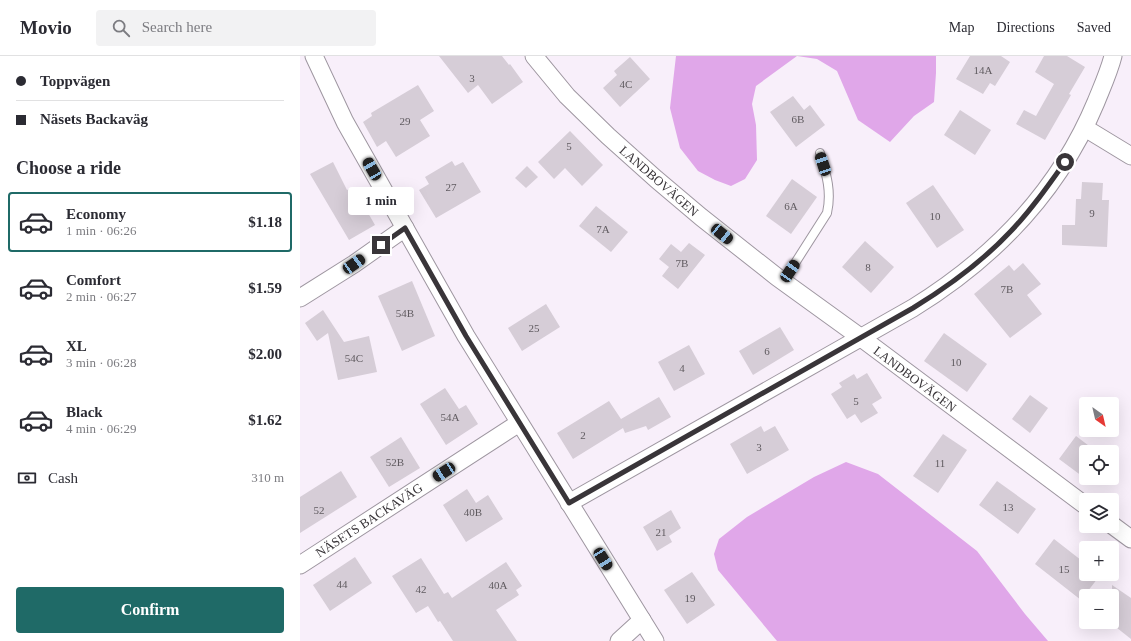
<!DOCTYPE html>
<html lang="en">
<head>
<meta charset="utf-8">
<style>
  body { margin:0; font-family:"Times New Roman",serif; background:#f2f2f3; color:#2b2b33; height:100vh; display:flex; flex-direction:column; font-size:15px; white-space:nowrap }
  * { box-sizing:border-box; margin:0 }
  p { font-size:13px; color:#7c7c81 }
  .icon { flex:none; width:22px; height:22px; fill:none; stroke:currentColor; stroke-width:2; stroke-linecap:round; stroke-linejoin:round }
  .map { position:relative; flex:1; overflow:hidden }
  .details { display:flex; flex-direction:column; background:#fff; width:300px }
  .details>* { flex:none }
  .hud { display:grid; align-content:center; height:88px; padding:0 16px; background:#fff }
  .needle { width:26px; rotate:146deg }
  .tools { position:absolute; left:779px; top:341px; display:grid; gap:8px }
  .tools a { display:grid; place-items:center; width:40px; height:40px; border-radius:4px; background:#fff; box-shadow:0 4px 16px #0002; font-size:20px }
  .end { position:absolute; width:18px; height:18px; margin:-9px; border:5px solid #393539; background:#fff; box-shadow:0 0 0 2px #fff }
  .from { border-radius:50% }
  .bubble { position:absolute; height:28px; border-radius:4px; background:#fff; box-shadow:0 4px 16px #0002; font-size:13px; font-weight:800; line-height:28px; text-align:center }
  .car { position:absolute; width:12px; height:24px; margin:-12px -6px; border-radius:5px; box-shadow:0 0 3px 1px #0007; background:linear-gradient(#222 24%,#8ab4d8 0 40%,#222 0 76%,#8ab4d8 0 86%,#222 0) }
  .hud b { display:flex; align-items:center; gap:14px; height:38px; font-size:15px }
  .hud b+b { border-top:1px solid #e1e1e2 }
  .hud i { width:10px; height:10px; background:#2b2b33 }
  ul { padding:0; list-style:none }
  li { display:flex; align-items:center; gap:12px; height:60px; margin:0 8px 6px; padding:0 8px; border:2px solid transparent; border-radius:4px }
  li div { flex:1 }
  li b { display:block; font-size:15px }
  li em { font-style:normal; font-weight:800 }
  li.current { border-color:#1f6a67 }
  li>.icon { width:36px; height:36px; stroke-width:1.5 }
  h2 { padding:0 16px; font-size:18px; line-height:48px }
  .pay { display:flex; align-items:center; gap:10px; height:44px; padding:0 16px; font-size:15px }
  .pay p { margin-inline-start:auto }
  .action { display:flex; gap:8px; margin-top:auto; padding:8px 16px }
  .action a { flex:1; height:46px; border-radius:4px; background:#1f6a67; color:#fff; font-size:16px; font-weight:800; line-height:46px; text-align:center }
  header { display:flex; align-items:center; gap:24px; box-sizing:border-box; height:56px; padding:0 20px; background:#fff; border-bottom:1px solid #e1e1e2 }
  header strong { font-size:19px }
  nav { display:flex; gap:22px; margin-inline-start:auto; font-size:14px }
  .search { width:280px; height:36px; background:#f2f2f3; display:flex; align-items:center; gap:10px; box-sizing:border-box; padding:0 14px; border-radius:4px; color:#7c7c81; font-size:15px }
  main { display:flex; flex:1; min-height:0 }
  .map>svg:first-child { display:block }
  .green { fill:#e0a7e9 }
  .building { fill:#d6cdd7 }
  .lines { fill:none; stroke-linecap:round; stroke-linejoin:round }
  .lane-casing { stroke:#9e96a0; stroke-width:10 }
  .street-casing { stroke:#9e96a0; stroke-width:19 }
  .lane { stroke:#fff; stroke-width:8 }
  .street { stroke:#fff; stroke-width:17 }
  .route { stroke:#393539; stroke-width:5 }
  .labels { text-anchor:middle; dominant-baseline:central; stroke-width:3; stroke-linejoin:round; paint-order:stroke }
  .number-label { font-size:11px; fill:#605b60 }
  .street-label { font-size:13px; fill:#393539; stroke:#fff }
</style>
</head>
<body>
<header>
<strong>Movio</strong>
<div class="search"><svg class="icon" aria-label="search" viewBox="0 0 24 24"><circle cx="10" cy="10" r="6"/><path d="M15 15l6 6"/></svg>Search here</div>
<nav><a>Map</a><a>Directions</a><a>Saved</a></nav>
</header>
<main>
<section class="details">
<div class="hud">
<b><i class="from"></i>Toppvägen</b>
<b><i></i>Näsets Backaväg</b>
</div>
<h2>Choose a ride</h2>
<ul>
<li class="current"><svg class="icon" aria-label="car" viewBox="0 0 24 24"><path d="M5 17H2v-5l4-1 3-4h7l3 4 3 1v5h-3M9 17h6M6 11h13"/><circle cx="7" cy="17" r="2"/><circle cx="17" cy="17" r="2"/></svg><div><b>Economy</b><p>1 min · 06:26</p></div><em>$1.18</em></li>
<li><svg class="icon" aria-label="car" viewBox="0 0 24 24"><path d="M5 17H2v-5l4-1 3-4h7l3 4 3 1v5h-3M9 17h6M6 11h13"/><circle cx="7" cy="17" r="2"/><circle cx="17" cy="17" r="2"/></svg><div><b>Comfort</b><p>2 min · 06:27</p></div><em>$1.59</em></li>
<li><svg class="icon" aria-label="car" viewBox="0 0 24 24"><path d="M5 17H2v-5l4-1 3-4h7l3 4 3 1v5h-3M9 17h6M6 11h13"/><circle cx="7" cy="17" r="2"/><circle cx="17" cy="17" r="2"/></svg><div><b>XL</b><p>3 min · 06:28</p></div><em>$2.00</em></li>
<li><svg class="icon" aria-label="car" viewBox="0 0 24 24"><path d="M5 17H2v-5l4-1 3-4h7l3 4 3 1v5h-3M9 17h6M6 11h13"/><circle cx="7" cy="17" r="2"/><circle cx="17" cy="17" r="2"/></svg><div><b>Black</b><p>4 min · 06:29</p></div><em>$1.62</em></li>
</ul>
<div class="pay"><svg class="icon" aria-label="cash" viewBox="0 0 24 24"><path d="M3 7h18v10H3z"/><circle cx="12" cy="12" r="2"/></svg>Cash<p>310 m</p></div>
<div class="action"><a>Confirm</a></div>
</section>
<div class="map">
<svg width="831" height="585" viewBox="0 0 831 585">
  <rect width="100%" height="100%" fill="#f8effa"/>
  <!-- green -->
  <g class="green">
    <path d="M376,0H636V17L634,46L614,60L590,86L558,64L537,15L517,3L497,0L456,30L452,48L456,69L457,104L445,123L431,130L415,124L398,115L380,92L370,52Z"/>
    <path d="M546,406L578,418L677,495L725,558L748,585H477L418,514L414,498L419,483L447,461L514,421Z"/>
  </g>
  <!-- building -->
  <g class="building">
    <path d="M139,0H202L209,9L210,8L223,26L192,48L178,29L168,37Z"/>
    <path d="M670,0H701L710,6L695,30L690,27L683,38L656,23Z"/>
    <path d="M744,0H767L785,11L769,38L771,39L745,84L716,68L724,54L736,60L754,28L735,16Z"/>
    <path d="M330,1L350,23L320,51L303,32L317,19L314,15Z"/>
    <path d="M118,29L134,55L120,64L130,80L96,101L86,85L77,91L63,66L72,60L71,57Z"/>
    <path d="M493,40L504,54L510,49L525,69L496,91L470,56Z"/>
    <path d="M660,54L691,74L675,99L644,79Z"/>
    <path d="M270,75L303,109L282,130L265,112L254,123L238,106Z"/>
    <path d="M152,105L155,110L163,106L181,136L136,162L119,134L129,128L125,121Z"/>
    <path d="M33,106L47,134L53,131L75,169L49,184L10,118Z"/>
    <path d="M227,110L238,121L226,132L215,122Z"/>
    <path d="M492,123L517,141L491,178L466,160Z"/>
    <path d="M782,126L803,127L802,144H809L807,191L762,189V169H775L776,143H781Z"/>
    <path d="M633,129L664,174L637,192L606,147Z"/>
    <path d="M296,150L328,176L311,196L279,170Z"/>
    <path d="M565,185L594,211L571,237L542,211Z"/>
    <path d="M389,187L405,199L378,233L362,220L369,211L359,203L371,188L381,196Z"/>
    <path d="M723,207L741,228L727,239L742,258L710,282L674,238L709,209L714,215Z"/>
    <path d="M112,225L135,280L102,295L78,240Z"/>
    <path d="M246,248L260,271L222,295L208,272Z"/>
    <path d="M23,254L44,286L69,280L77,316L38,324L28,277L17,285L5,267Z"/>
    <path d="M480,271L494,294L453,319L439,295Z"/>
    <path d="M644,277L687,308L667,336L624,305Z"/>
    <path d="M389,289L405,318L374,335L358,306Z"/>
    <path d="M567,317L582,342L572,348L578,357L561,367L555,358L547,363L531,338L542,331L539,327L554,318L557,323Z"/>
    <path d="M145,332L159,353L166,349L178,368L146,389L120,348Z"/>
    <path d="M730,339L748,352L730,377L712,363Z"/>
    <path d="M359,341L371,361L348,374L346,370L325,377L323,372L273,403L257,377L309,345L321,363Z"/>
    <path d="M461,370L464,376L475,370L489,394L447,418L430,388Z"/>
    <path d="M643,378L667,394L638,437L613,420Z"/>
    <path d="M776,380L797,396H786V422H799L794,429L759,403Z"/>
    <path d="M101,381L120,412L89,431L70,401Z"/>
    <path d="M41,415L57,441L0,477V441Z"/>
    <path d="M697,425L736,453L718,478L679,449Z"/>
    <path d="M167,433L176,447L188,439L203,463L166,486L143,449Z"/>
    <path d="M371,454L381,472L369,480L372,486L357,495L343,471Z"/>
    <path d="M754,483L786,508V518H801L781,544L735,508Z"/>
    <path d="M55,501L72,527L30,555L13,529Z"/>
    <path d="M121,502L144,538L148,536L152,542L206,506L222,530L216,534L219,539L196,554L217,585H153L140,565L138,566L128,550L116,557L92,520Z"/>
    <path d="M392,516L415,549L387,568L364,534Z"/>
    <path d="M812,529L831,542V583L812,568Z"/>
  </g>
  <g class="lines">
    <!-- lane casing -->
    <g class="lane-casing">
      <path id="lane" d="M483,226L527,157C532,135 526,117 520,97"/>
    </g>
    <!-- street casing -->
    <g class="street-casing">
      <g id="street">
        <path d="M14,0L45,66L166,280L355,585"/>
        <path d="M234,0L267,40L308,80L356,123L401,161L477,221L560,281L786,450"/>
        <path d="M785,72L831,100"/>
        <path d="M0,242L54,208L105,172"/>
        <path d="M269,447L613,252C694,202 759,135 796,46C802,31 809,16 813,0"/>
        <path d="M812,469L831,483"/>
        <path d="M0,509L219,367"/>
        <path d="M319,585L342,564"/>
      </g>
    </g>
    <!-- lane -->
    <use href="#lane" class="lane"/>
    <!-- street -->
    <use href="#street" class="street"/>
  </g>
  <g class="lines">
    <!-- route -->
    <path class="route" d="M81,189L105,172L166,280L269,447L613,252C649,230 682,206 711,175C731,154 748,130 765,106"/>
  </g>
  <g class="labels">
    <!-- number labels -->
    <g class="number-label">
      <text x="683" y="14">14A</text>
      <text x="172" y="22">3</text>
      <text x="326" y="28">4C</text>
      <text x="498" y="63">6B</text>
      <text x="105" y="65">29</text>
      <text x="269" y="90">5</text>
      <text x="151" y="131">27</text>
      <text x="491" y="150">6A</text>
      <text x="792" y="157">9</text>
      <text x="635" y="160">10</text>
      <text x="303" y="173">7A</text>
      <text x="382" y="207">7B</text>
      <text x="568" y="211">8</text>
      <text x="707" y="233">7B</text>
      <text x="105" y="257">54B</text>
      <text x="234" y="272">25</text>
      <text x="467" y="295">6</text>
      <text x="54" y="302">54C</text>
      <text x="656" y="306">10</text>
      <text x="382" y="312">4</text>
      <text x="556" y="345">5</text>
      <text x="150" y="361">54A</text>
      <text x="283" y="379">2</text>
      <text x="459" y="391">3</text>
      <text x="95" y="406">52B</text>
      <text x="640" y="407">11</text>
      <text x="708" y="451">13</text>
      <text x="19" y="454">52</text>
      <text x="173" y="456">40B</text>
      <text x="361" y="476">21</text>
      <text x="764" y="513">15</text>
      <text x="42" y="528">44</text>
      <text x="198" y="529">40A</text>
      <text x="121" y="533">42</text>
      <text x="390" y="542">19</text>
    </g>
    <!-- street labels -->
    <g class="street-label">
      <text transform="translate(359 125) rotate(41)">LANDBOVÄGEN</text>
      <text transform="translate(615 323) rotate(37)">LANDBOVÄGEN</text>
      <text transform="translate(69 464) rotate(-33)">NÄSETS BACKAVÄG</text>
    </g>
  </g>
</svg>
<div class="tools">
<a><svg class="needle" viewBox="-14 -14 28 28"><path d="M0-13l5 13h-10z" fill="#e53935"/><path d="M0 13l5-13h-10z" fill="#7c7c81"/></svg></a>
<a><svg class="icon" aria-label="locate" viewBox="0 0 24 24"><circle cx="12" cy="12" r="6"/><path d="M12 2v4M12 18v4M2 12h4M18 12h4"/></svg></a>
<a><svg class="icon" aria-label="layers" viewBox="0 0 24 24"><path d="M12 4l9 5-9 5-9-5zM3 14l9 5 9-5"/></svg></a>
<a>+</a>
<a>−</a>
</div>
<i class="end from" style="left:765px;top:106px"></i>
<i class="end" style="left:81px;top:189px"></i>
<div class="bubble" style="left:48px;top:131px;width:66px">1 min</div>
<i class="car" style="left:523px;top:108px;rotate:342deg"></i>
<i class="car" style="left:72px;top:113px;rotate:330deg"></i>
<i class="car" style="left:422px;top:178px;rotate:129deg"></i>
<i class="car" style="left:54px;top:208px;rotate:55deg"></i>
<i class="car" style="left:490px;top:215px;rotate:34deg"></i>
<i class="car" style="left:144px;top:416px;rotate:237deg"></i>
<i class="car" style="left:303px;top:503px;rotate:148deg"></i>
</div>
</main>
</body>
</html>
